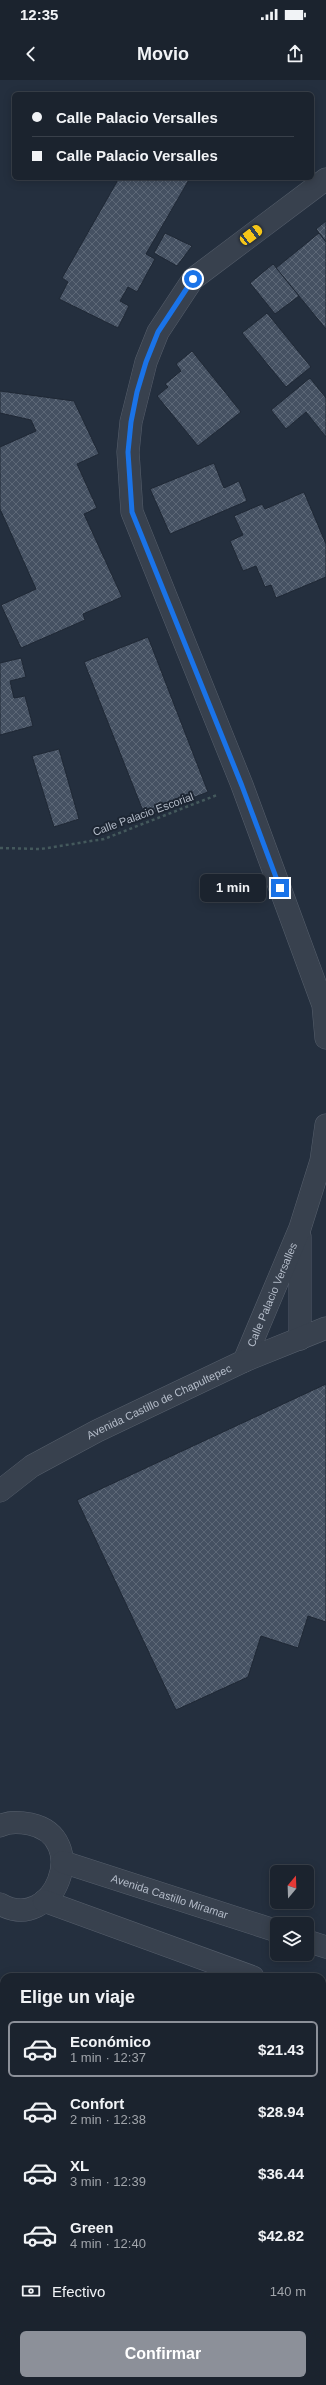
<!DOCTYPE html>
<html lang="es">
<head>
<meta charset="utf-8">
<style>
  body { margin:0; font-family:Helvetica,sans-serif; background:#242b36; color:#f1f3f6; height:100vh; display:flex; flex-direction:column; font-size:15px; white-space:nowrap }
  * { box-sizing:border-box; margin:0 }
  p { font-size:13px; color:#a0a4aa }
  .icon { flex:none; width:22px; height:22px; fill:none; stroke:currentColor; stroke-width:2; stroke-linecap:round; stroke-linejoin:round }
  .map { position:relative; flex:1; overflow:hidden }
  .details { position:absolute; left:0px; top:1893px; width:326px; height:412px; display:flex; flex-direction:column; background:#1b232e; border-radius:12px 12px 0 0; box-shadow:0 2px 10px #0003,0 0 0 1px #39404a }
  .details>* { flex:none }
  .hud { position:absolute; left:12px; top:12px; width:302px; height:88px; border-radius:6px; box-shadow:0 2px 10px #0003,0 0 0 1px #39404a; display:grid; align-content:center; height:88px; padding:0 20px; background:#1b232e }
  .needle { width:26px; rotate:19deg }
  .tools { position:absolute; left:270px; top:1785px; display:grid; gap:8px }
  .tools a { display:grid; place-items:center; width:44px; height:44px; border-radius:6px; background:#1b232e; box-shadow:0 2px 10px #0003,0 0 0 1px #39404a; font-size:20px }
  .end { position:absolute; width:18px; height:18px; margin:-9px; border:5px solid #1a73e8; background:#fff; box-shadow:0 0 0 2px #fff }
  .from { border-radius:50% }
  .bubble { position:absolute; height:28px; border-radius:6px; background:#1b232e; box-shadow:0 2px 10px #0003,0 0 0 1px #39404a; font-size:13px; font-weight:700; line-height:28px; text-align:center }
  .car { position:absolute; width:12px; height:24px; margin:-12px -6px; border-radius:5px; box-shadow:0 0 3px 1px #0007; background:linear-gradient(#f5c518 24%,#345 0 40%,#f5c518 0 76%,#345 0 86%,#f5c518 0) }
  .hud b { display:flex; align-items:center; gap:14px; height:38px; font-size:15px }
  .hud b+b { border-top:1px solid #39404a }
  .hud i { width:10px; height:10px; background:#f1f3f6 }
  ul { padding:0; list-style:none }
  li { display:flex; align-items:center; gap:12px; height:56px; margin:0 8px 6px; padding:0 12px; border:2px solid transparent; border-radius:6px }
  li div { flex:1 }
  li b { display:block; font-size:15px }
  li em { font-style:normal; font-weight:700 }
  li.current { border-color:#8c9099 }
  li>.icon { width:36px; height:36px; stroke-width:1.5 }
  h2 { padding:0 20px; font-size:18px; line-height:48px }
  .pay { display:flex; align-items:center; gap:10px; height:44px; padding:0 20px; font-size:15px }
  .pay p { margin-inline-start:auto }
  .primary-button { display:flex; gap:8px; margin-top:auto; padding:8px 20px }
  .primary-button a { flex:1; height:46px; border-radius:6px; background:#8c9099; color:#fff; font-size:16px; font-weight:700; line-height:46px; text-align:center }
  .status { display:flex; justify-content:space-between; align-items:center; height:28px; padding:0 20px; background:#1b232e; direction:ltr }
  .status svg { height:11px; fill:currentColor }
  header { display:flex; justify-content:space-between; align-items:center; height:52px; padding:0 20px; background:#1b232e; font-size:18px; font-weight:700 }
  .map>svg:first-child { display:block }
  .building { fill:url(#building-cross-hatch); stroke:#1f2835 }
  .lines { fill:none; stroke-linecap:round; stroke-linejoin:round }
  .minor-casing { stroke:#565f6c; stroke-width:23 }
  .path { stroke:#44595c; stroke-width:2.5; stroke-dasharray:3 3; stroke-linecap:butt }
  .minor { stroke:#38414e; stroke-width:22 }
  .route { stroke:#1a73e8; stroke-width:5 }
  .labels { text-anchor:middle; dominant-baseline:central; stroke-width:4; stroke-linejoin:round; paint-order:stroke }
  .street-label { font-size:11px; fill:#b4bcc9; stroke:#1d2633 }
</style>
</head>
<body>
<div class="status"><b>12:35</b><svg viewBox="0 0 49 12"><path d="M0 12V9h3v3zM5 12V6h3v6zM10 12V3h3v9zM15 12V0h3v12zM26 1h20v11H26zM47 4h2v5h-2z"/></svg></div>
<header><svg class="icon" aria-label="back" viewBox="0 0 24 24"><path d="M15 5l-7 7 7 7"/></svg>Movio<svg class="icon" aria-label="share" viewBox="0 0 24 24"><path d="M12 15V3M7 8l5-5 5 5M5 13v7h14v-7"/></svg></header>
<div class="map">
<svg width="326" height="2305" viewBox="0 0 326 2305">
  <defs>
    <pattern id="building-cross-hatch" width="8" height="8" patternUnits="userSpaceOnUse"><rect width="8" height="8" fill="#455162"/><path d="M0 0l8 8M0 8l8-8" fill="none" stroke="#5d6877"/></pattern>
  </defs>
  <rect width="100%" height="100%" fill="#242f3e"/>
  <!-- building -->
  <g class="building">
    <path d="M119,98H190L146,174L155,179L137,212L128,207L120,221L129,226L118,248L59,219L68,202L62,198Z"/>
    <path d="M326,141V162L316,149Z"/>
    <path d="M165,153L192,166L177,186L154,173Z"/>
    <path d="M319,153L326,162V249L276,188Z"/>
    <path d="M273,184L299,216L275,234L250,203Z"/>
    <path d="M267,233L311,287L286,307L242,253Z"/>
    <path d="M192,271L241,332L198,366L157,316L168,307L165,304L181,291L176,284Z"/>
    <path d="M310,298L326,318V357L306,332L286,349L271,330Z"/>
    <path d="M0,311L74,321L99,374L77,384L97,428L84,434L122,517L83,534L85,540L21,568L1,525L36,509L0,429V367L36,351L31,340L0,333Z"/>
    <path d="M214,383L224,408L239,401L247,421L170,454L150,409Z"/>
    <path d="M304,412L326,464V497L276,518L271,505L265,507L256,486L243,491L230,461L243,455L234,436L262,424L265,429Z"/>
    <path d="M148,557L208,712L145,736L84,582Z"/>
    <path d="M21,578L26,597L10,601L14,618L25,616L33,646L0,655V583Z"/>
    <path d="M59,669L79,739L54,747L32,676Z"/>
    <path d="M326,1304V1542L308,1536L298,1568L261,1556L248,1597L176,1630L77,1420Z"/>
  </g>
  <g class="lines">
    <!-- minor casing -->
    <g class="minor-casing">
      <g id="minor">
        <path d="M326,99L193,199L158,252L146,282L131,342L128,372L132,432L242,705L323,925L326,958"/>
        <path d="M300,1259V1157"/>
        <path id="s1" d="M244,1281L300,1148L321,1081L326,1045"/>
        <path id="s2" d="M0,1411L32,1386L97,1351L244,1281L326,1248"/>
        <path d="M0,1746C9,1741 20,1742 30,1744C92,1757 54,1855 0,1824"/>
        <path id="s3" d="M63,1782L277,1851"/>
        <path d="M44,1821L253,1897"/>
        <path d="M307,1861L326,1867"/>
        <path d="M322,1922L326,1925"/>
      </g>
    </g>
    <!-- path -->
    <path class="path" d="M0,768L41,769L104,759L217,715"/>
    <!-- minor -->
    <use href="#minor" class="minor"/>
  </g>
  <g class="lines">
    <!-- route -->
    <path class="route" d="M193,199L158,252L146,282L137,312L131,342L128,372L132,432L242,706L280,808"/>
  </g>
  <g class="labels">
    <!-- street labels -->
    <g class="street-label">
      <text transform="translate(143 734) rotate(-20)">Calle Palacio Escorial</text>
      <text stroke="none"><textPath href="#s1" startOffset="72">Calle Palacio Versalles</textPath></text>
      <text stroke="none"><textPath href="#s2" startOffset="183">Avenida Castillo de Chapultepec</textPath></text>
      <text stroke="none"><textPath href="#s3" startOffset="112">Avenida Castillo Miramar</textPath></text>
    </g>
  </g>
</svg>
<div class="tools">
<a><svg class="needle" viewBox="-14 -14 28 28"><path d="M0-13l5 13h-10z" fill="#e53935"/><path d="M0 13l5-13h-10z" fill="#a0a4aa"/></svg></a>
<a><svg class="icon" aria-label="layers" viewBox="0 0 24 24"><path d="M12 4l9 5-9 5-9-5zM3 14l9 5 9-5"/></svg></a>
</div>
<i class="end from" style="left:193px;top:199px"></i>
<i class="end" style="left:280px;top:808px"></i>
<div class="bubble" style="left:200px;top:794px;width:66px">1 min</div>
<i class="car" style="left:251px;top:155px;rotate:53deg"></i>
<div class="hud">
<b><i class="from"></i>Calle Palacio Versalles</b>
<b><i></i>Calle Palacio Versalles</b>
</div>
<section class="details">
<h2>Elige un viaje</h2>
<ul>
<li class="current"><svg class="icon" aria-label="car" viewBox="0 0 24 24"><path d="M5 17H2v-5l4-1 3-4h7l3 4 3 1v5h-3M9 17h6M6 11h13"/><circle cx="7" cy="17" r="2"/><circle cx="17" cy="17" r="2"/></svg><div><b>Económico</b><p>1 min · 12:37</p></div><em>$21.43</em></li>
<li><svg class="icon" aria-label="car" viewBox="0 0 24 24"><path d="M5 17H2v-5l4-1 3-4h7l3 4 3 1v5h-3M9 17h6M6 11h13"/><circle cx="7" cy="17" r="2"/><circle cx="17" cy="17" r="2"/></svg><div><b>Confort</b><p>2 min · 12:38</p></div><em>$28.94</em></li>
<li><svg class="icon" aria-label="car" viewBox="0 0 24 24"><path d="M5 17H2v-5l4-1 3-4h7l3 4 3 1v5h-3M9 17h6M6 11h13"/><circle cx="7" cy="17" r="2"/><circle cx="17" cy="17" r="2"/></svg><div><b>XL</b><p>3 min · 12:39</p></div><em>$36.44</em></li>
<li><svg class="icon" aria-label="car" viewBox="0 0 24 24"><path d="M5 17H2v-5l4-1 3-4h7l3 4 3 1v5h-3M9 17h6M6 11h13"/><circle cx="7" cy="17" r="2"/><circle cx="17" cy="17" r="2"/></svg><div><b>Green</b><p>4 min · 12:40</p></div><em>$42.82</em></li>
</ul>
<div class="pay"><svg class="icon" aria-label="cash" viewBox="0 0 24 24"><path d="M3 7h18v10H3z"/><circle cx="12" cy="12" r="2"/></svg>Efectivo<p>140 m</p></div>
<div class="primary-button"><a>Confirmar</a></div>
</section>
</div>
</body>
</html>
